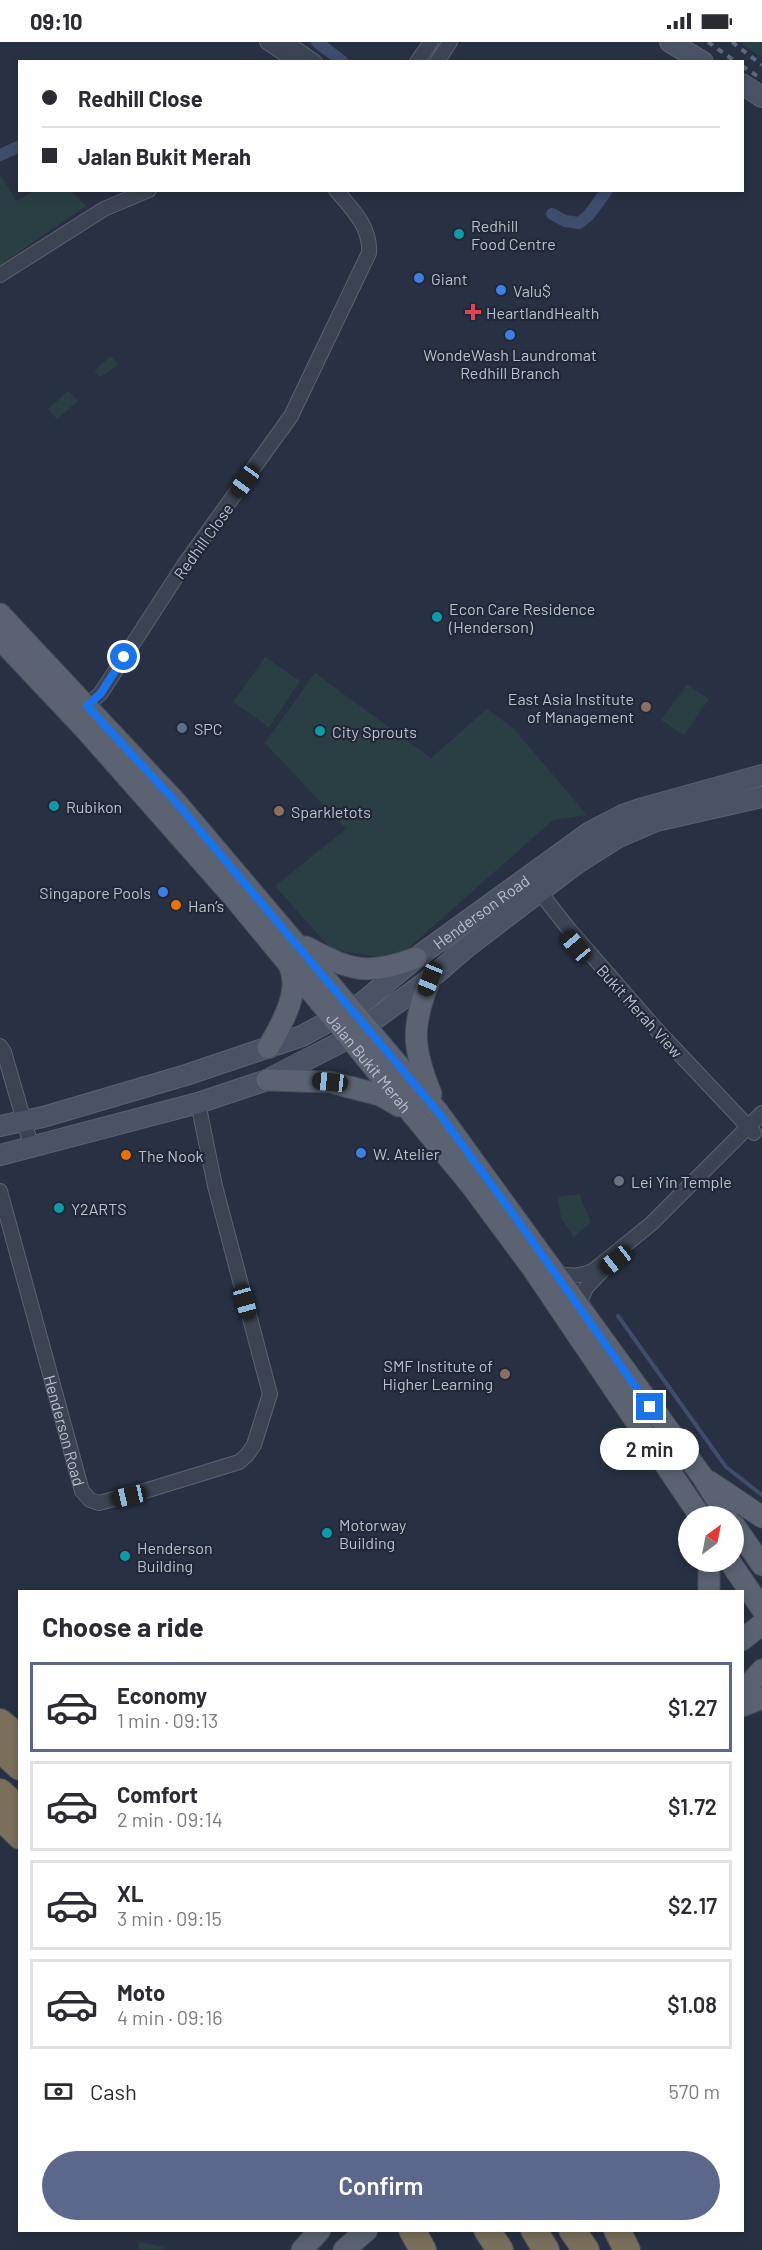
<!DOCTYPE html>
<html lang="en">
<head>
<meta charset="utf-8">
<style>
  body { margin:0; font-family:Barlow,sans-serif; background:#f2f2f3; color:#2b2b33; height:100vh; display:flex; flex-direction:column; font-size:22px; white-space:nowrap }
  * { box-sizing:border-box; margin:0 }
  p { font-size:20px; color:#7c7c81 }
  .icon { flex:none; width:33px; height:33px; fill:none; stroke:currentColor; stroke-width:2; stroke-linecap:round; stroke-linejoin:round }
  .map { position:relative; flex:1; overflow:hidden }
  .drawer { position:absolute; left:18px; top:1548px; width:726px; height:642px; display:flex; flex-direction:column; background:#fff; border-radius:0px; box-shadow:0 3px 9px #0003 }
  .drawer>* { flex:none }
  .top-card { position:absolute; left:18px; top:18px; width:726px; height:132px; border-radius:0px; box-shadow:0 3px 9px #0003; display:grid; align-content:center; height:132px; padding:0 24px; background:#fff }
  .needle { width:39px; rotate:32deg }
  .buttons { position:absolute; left:678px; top:1464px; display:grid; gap:12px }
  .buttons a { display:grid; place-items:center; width:66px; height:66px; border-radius:50%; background:#fff; box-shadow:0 3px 9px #0003; font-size:30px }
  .end { position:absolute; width:27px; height:27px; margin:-14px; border:8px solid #1a73e8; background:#fff; box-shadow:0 0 0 3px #fff }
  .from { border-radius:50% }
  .bubble { position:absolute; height:42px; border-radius:21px; background:#fff; box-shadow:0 3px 9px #0003; font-size:20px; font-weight:600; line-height:42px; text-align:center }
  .car { position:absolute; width:18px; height:36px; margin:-18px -9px; border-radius:8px; box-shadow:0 0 4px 2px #0007; background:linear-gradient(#222 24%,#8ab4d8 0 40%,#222 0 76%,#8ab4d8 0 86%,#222 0) }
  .top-card b { display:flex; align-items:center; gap:21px; height:57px; font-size:22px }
  .top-card b+b { border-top:2px solid #e1e1e2 }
  .top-card i { width:15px; height:15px; background:#2b2b33 }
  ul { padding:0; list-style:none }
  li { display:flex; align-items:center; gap:18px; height:90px; margin:0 12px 9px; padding:0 12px; border:3px solid #e1e1e2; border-radius:0px }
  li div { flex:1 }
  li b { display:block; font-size:22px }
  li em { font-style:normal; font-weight:600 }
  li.active { border-color:#5b688b }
  li>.icon { width:54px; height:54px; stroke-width:1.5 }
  h2 { padding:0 24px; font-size:27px; line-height:72px }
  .pay { display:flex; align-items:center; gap:15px; height:66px; padding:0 24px; font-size:22px }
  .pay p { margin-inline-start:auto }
  .action { display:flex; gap:12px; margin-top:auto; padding:12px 24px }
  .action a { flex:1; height:69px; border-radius:36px; background:#5b688b; color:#fff; font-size:24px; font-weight:600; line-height:69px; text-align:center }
  .status { display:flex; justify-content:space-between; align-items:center; height:42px; padding:0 30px; background:#fff; direction:ltr }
  .status svg { height:16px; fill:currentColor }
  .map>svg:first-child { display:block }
  .green { fill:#2a3f44 }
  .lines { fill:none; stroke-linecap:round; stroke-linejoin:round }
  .stream { stroke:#3e4d6c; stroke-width:4 }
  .canal { stroke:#3e4d6c; stroke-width:12 }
  .street-casing { stroke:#5b6170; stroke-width:16 }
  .secondary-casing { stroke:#5b6170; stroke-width:22 }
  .primary-casing { stroke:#464c5c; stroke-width:23 }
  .highway-casing { stroke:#474e5d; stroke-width:28 }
  .street { stroke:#3c4453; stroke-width:14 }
  .secondary { stroke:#4a5266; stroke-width:20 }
  .primary { stroke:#5b6373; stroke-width:21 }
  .highway { stroke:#796f5a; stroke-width:26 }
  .rail { stroke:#5f677a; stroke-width:4; stroke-dasharray:6 6; stroke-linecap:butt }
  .route { stroke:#1a73e8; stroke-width:8 }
  .culture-dot { fill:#0f9aa8; stroke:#212838; stroke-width:2 }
  .shop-dot { fill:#3f7fe0; stroke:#212838; stroke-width:2 }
  .health-dot { fill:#e0444e; stroke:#212838; stroke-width:2 }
  .education-dot { fill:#8d6e63; stroke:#212838; stroke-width:2 }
  .service-dot { fill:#5c6f8a; stroke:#212838; stroke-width:2 }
  .food-dot { fill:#e8710a; stroke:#212838; stroke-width:2 }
  .worship-dot { fill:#6b7280; stroke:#212838; stroke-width:2 }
  .labels { text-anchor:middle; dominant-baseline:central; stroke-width:4.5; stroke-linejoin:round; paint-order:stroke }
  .poi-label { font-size:16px; fill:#babfcc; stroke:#212838; text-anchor:start }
  .street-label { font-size:16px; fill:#babfcc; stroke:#212838 }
</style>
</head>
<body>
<div class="status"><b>09:10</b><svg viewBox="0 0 49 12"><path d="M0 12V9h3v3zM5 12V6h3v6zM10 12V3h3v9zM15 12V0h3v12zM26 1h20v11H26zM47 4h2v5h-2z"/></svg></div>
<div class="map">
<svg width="762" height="2208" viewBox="0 0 762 2208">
  <rect width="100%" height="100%" fill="#283143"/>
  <!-- green -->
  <g class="green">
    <path d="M740,0H762V16Z"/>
    <path d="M0,132L16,159L33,149H71L86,164L0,223Z"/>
    <path d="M111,314L118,323L100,335L94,329Z"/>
    <path d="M68,349L78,359L57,377L48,367Z"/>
    <path d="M265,615L300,639L269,685L233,660Z"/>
    <path d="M315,631L431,716L487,667L514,687L587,773L553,778L395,918L331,907L275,844L346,787L265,701Z"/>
    <path d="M687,642L709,657L684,693L661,678Z"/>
    <path d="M579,1152L591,1180L574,1195L561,1176L558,1155Z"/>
    <path d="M139,2200L163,2205L162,2208H138Z"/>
  </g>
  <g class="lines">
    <!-- stream -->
    <path class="stream" d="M618,1274L726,1425L762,1453"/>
    <!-- canal -->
    <g class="canal">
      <path d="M317,0L343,20"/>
      <path d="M0,113L20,104"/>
      <path d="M552,172L565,179L579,181L589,173L607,148"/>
    </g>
    <!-- street casing -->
    <g class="street-casing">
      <g id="street">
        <path d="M267,0L296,20"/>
        <path d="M286,0L315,20"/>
        <path d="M417,20L431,0"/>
        <path d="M437,20L450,0"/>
        <path d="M0,233L104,167L149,148"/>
        <path d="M87,664L101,651L184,523L291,374L369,211C371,185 352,167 336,148"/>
        <path d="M546,844L544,850L546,858L568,886L656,987L754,1091"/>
        <path d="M0,1004L4,1010L31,1103"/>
        <path id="s1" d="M0,1149L82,1449L90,1458L99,1461L148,1448L239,1420L247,1413L254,1403L270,1352L215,1144L198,1061"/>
        <path d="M557,1232C571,1234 581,1235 594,1228L651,1182L762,1071"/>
        <path d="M578,1264L586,1246L602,1229"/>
      </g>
    </g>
    <!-- secondary casing -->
    <g class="secondary-casing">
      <g id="secondary">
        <path d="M670,0L703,20"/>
        <path d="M742,42L762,55"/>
        <path id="s2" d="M0,1084L43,1075L186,1033L302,994L362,961L416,916L590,790L623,773L643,766L762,733"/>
        <path d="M0,1113L198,1061L267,1038L349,996L430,937L467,905L576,822L617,796L656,779L762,755"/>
      </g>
    </g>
    <!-- primary casing -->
    <g class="primary-casing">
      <g id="primary">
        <path d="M0,572L175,759L438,1070L702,1434L727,1474"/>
        <path id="s3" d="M0,597L84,686L235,857L470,1142L533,1227L700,1474"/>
        <path d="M306,905C351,929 367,934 416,916"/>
        <path d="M430,937C411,984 412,1005 431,1052"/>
        <path d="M268,1006C281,983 302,949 289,923"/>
        <path d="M267,1038L330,1040L380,1053L399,1064"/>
        <path d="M710,1440L762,1475"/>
        <path d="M734,1483L762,1523"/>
        <path d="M730,1520L762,1567"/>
        <path d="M709,1550V1520"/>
        <path d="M742,1598L762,1582"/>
        <path d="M742,1650L762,1628"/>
        <path d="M742,1664L762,1656"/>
        <path d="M302,2208L320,2188"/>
        <path d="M344,2208L367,2188"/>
      </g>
    </g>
    <!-- highway casing -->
    <g class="highway-casing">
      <g id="highway">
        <path d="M0,1680L20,1697"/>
        <path d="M0,1707L20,1725"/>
        <path d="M0,1750L20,1768"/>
        <path d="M0,1774L20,1794"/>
        <path d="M412,2188L423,2208"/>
        <path d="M487,2188L500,2208"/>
        <path d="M534,2188L546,2208"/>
        <path d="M572,2188L586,2208"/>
        <path d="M617,2188L627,2208"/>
      </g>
    </g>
    <!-- street -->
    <use href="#street" class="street"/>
    <!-- secondary -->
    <use href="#secondary" class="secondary"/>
    <!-- primary -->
    <use href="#primary" class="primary"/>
    <!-- highway -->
    <use href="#highway" class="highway"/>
    <!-- rail -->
    <g class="rail">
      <path d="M708,0L736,20"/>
      <path d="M732,0L762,23"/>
      <path d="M742,24L762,37"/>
    </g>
  </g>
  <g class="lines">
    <!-- route -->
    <path class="route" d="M124,615L101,651L87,664L175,759L438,1070L513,1172L650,1365"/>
  </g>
  <!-- markers -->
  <g class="culture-dot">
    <circle cx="459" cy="192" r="6"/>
    <circle cx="437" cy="575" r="6"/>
    <circle cx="320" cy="689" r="6"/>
    <circle cx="54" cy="764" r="6"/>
    <circle cx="59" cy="1166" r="6"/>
    <circle cx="327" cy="1491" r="6"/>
    <circle cx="125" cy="1514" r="6"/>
  </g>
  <g class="shop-dot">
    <circle cx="419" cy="236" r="6"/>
    <circle cx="501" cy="248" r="6"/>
    <circle cx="510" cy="293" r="6"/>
    <circle cx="163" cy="850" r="6"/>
    <circle cx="361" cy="1111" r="6"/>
  </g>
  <path class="health-dot" d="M470 261h6v6h6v6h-6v6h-6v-6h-6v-6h6z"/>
  <g class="education-dot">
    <circle cx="646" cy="665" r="6"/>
    <circle cx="279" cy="769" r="6"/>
    <circle cx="505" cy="1332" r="6"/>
  </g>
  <circle class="service-dot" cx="182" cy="686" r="6"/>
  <g class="food-dot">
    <circle cx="176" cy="863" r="6"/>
    <circle cx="126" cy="1113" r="6"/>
  </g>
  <circle class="worship-dot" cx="619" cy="1139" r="6"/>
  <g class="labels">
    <!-- poi labels -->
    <g class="poi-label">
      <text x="471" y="183">Redhill<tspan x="471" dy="18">Food Centre</tspan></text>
      <text x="431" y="236">Giant</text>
      <text x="513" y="248">Valu$</text>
      <text x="486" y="270">HeartlandHealth</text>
      <text x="510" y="312" text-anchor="middle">WondeWash Laundromat<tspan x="510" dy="18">Redhill Branch</tspan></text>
      <text x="449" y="566">Econ Care Residence<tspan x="449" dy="18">(Henderson)</tspan></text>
      <text x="634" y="656" text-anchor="end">East Asia Institute<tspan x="634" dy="18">of Management</tspan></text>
      <text x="194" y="686">SPC</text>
      <text x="332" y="689">City Sprouts</text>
      <text x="66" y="764">Rubikon</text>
      <text x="291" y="769">Sparkletots</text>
      <text x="151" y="850" text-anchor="end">Singapore Pools</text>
      <text x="188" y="863">Han’s</text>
      <text x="373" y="1111">W. Atelier</text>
      <text x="138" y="1113">The Nook</text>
      <text x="631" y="1139">Lei Yin Temple</text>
      <text x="71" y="1166">Y2ARTS</text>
      <text x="493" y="1323" text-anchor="end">SMF Institute of<tspan x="493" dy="18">Higher Learning</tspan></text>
      <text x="339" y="1482">Motorway<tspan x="339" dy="18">Building</tspan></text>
      <text x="137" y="1505">Henderson<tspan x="137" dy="18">Building</tspan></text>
    </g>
    <!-- street labels -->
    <g class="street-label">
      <text transform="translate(203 499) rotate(-54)">Redhill Close</text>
      <text stroke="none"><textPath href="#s2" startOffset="534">Henderson Road</textPath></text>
      <text transform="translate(640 969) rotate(48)">Bukit Merah View</text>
      <text stroke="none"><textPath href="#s3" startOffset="562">Jalan Bukit Merah</textPath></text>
      <text stroke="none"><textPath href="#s1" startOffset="248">Henderson Road</textPath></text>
    </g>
  </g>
</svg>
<div class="buttons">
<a><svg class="needle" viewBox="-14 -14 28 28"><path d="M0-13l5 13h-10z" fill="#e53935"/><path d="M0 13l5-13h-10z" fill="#7c7c81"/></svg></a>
</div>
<i class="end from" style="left:124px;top:615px"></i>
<i class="end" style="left:650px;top:1365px"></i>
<div class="bubble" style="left:600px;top:1386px;width:99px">2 min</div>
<i class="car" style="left:245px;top:439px;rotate:216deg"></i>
<i class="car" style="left:576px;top:904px;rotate:320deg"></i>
<i class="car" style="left:430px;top:937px;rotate:202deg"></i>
<i class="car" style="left:330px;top:1040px;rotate:276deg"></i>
<i class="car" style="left:616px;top:1218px;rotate:232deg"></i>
<i class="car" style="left:245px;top:1260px;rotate:164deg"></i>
<i class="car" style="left:129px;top:1454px;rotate:257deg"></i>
<div class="top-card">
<b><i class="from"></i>Redhill Close</b>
<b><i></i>Jalan Bukit Merah</b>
</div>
<section class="drawer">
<h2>Choose a ride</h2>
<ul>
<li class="active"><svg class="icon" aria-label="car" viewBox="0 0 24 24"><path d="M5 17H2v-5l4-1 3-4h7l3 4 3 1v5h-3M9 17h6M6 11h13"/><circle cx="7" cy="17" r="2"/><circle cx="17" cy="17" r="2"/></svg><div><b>Economy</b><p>1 min · 09:13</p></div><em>$1.27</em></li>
<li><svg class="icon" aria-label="car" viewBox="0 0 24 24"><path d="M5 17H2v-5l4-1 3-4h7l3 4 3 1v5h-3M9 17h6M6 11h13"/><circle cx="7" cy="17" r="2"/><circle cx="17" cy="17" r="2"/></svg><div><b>Comfort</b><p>2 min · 09:14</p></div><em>$1.72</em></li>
<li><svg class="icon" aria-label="car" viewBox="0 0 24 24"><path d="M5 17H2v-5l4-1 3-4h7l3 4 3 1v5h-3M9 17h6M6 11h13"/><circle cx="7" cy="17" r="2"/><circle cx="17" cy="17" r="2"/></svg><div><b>XL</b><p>3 min · 09:15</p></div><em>$2.17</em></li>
<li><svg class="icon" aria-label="car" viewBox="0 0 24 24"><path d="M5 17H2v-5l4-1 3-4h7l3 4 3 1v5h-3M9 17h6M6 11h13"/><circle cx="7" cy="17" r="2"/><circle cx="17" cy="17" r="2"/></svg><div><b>Moto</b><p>4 min · 09:16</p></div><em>$1.08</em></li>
</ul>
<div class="pay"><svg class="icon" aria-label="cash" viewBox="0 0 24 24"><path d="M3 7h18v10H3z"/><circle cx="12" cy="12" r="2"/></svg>Cash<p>570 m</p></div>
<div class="action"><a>Confirm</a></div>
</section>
</div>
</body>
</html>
